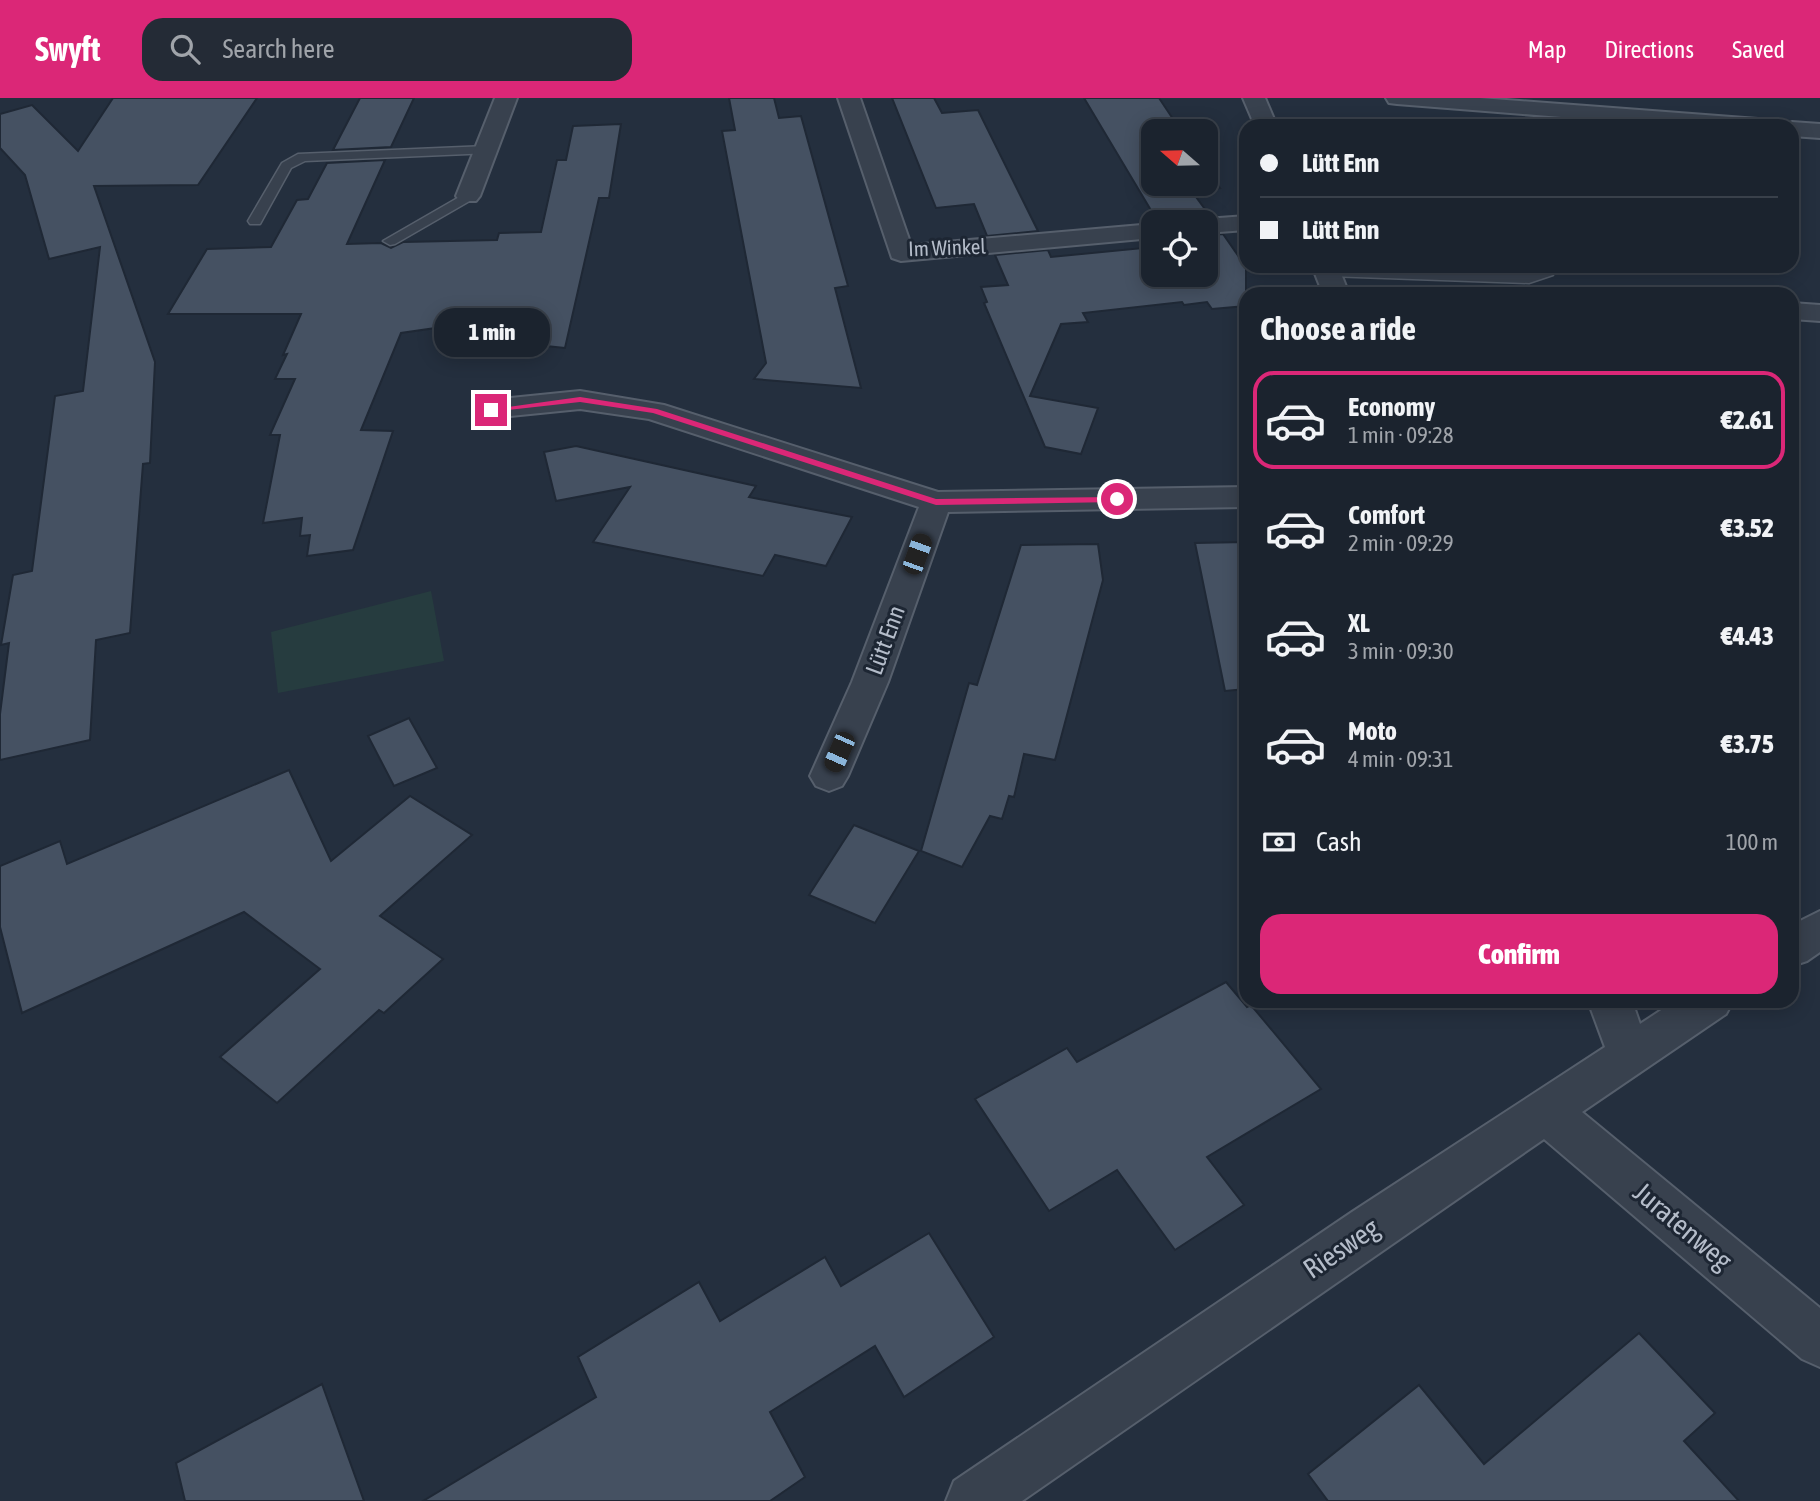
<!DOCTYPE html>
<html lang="en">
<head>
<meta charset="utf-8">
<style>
  body { margin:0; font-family:"Asap Condensed",sans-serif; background:#242b36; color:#f1f3f6; height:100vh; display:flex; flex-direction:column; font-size:26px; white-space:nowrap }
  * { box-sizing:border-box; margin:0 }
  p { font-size:23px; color:#a0a4aa }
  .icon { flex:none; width:38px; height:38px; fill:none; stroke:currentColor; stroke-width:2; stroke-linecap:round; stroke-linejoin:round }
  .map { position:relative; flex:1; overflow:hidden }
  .side { position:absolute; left:1239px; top:189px; width:560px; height:721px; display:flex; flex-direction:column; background:#1b232e; border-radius:21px; box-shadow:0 4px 18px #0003,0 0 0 2px #39404a }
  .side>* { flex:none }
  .banner { position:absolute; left:1239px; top:21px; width:560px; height:154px; border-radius:21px; box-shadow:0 4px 18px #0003,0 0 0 2px #39404a; display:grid; align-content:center; height:154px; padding:0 21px; background:#1b232e }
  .needle { width:46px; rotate:290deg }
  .fabs { position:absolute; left:1141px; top:21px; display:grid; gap:14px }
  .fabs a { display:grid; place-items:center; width:77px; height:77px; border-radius:14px; background:#1b232e; box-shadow:0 4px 18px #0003,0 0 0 2px #39404a; font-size:35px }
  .end { position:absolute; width:32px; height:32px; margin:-16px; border:9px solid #db2777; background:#fff; box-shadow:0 0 0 4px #fff }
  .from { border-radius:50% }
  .bubble { position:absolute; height:49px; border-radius:21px; background:#1b232e; box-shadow:0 4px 18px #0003,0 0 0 2px #39404a; font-size:23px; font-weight:800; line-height:49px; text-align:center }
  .car { position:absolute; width:21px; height:42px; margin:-21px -10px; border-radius:9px; box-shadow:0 0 5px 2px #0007; background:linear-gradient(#222 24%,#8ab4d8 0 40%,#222 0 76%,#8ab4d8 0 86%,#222 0) }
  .banner b { display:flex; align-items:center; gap:24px; height:66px; font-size:26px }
  .banner b+b { border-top:2px solid #39404a }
  .banner i { width:18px; height:18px; background:#f1f3f6 }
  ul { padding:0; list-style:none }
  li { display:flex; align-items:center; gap:21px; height:98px; margin:0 14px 10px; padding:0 7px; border:4px solid transparent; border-radius:21px }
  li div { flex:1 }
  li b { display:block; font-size:26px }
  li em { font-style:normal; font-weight:800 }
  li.current { border-color:#db2777 }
  li>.icon { width:63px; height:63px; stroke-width:1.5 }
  h2 { padding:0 21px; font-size:32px; line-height:84px }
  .pay { display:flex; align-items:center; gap:18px; height:77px; padding:0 21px; font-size:26px }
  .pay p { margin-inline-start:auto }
  .primary-button { display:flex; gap:14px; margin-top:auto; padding:14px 21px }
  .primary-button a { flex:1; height:80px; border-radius:21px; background:#db2777; color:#fff; font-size:28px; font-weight:800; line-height:80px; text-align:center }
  header { display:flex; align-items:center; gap:42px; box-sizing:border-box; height:98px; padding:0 35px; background:#db2777; color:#fff }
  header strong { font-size:33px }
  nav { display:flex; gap:38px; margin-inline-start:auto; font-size:24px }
  .search { width:490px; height:63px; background:#242b36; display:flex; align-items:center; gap:18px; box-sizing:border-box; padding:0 24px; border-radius:21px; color:#a0a4aa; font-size:26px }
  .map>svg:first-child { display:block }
  .green { fill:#263c3f }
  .building { fill:#455162; stroke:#1f2835; stroke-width:2 }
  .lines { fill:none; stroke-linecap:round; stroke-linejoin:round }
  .service-casing { stroke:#565f6c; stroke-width:3 }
  .minor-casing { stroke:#565f6c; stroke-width:4 }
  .service { fill:#38414e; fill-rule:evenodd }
  .minor { fill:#38414e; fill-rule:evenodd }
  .route { fill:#db2777 }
  .labels { text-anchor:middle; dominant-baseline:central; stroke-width:6; stroke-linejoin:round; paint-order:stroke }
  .far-street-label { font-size:21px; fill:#b4bcc9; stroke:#1d2633 }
  .street-label { font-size:24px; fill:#b4bcc9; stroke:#1d2633 }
  .near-street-label { font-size:28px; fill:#b4bcc9; stroke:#1d2633 }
</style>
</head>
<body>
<header>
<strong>Swyft</strong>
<div class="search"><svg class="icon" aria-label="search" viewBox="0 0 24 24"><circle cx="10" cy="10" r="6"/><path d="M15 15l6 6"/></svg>Search here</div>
<nav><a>Map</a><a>Directions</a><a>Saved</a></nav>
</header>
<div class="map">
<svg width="1820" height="1403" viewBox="0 0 1820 1403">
  <rect width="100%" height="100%" fill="#242f3e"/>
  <!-- green -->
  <path class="green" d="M431,493L444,563L278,595L271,534Z"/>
  <!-- building -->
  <g class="building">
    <path d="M113,0H257L198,87L94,88L155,264L150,365L143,366L130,535L96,542L90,642L0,662V616L9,545L1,547L13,477L32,473L55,298L83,293L100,149L49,161L25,77L0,50V16L32,7L78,53Z"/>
    <path d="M360,0H414L391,49L333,52Z"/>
    <path d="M729,0H774L779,20L801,18L848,188L835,190L861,290L754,281L766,265L722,33L735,32Z"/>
    <path d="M892,0H934L942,15L978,12L1038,133L987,138L974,106L936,110Z"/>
    <path d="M1084,0H1159L1181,33H1153V86H1206V68L1220,90L1191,92L1210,118L1193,124H1158Z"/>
    <path d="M621,26L609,100H599L565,250L546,248L474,259L471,225L401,235L361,332L393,333L353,452L307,458L310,437L300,438L302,420L263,425L280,337H270L295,281H275L287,256L283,257L301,216H168L207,151L271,149L297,102L308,101L327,65L385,62L347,146L381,145L391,150L403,144L497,142L499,135L541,134L557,62H566L573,28Z"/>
    <path d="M1223,136L1246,169V208L1212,211L1207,204L1184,207L1182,204L1083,215L1088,224L1061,226L1030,298L1098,310L1081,356L1045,349L984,205L987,204L981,189L1008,187L995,157L1048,152L1051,159L1153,149V177H1206V137Z"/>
    <path d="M576,348L756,388L749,399L852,419L826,468L775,457L763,478L593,444L630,389L556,403L544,354Z"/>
    <path d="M1246,444V591L1225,593L1195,445Z"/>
    <path d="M1098,446L1103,482L1055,662L1024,656L1014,699L1009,698L1002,721L990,718L962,769L921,753L969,585L977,587L1021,447Z"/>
    <path d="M409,620L437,670L394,688L368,638Z"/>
    <path d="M289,672L331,763L410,698L472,737L380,818L443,861L384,915L379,912L277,1005L220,959L320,871L244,814L22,915L0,829V768L60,743L67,766Z"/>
    <path d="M854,727L919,753L875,825L809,797Z"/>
    <path d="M1226,884L1247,909L1251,907L1321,991L1207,1059L1244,1107L1175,1152L1117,1072L1049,1113L975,1001L1067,950L1077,964Z"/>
    <path d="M929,1135L994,1239L904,1299L875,1248L770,1314L805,1379L770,1403H423L596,1299L578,1259L699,1184L720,1223L825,1159L841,1188Z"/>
    <path d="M1639,1235L1715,1315L1684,1343L1739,1403H1328L1308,1376L1419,1287L1484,1366Z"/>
    <path d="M322,1286L364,1403H185L176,1365Z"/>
  </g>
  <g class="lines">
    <!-- service casing -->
    <g class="service-casing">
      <g id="service">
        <path d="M487,48L493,52L491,55L305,63L291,70L260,126H250L248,123L282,65L298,56Z"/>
        <path d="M468,94L474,98L473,101L395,146L390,147L383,143Z"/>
        <path d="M1543,168H1557L1553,177L1529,185L1328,178L1321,174L1328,170L1528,177L1542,171Z"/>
      </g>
    </g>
    <!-- minor casing -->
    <g class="minor-casing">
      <g id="minor">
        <path d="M495,0H517L480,98L476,103H460L456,98Z"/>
        <path d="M838,0H860L911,147L1153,126V140L901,163L892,160Z"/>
        <path d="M1243,0H1265L1277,28H1255Z"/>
        <path d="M1386,0H1480L1758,21L1766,23L1769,28H1673L1397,6L1389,5Z"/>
        <path d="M1792,24L1820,26V40L1792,38V28H1783Z"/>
        <path d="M1246,118V132L1206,135V124H1196L1206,121Z"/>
        <path d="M1312,168H1338L1349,196H1323Z"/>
        <path d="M1792,205L1820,207V223L1792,221Z"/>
        <path d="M580,293L664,307L938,394L1246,389V409L948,414L888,584L848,678L842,688L829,693L816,688L810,678L852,584L919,409L649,321L580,311L491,320L481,317L477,311L481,305L491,302Z"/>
        <path d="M1820,813V854L1807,863L1792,868V827Z"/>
        <path d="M1588,903H1632L1640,926L1675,903H1733L1726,916L1582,1014L1820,1210V1269L1802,1261L1544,1041L1022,1403H946L954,1383L1352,1114L1605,949Z"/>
      </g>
    </g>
    <!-- service -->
    <use href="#service" class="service"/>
    <!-- minor -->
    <use href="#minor" class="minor"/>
  </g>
  <!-- route -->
  <path class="route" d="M580,299L657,311L936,401L1117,399L1121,401L1117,404L936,407L653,315L580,304L491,314L487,312Z"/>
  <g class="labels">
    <!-- far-street labels -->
    <g class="far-street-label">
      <text transform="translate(947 149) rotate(-2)">Im Winkel</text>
    </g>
    <!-- street labels -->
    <g class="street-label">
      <text transform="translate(885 542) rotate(-70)">Lütt Enn</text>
    </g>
    <!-- near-street labels -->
    <g class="near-street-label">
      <text transform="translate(1683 1128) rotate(40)">Juratenweg</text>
      <text transform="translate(1341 1150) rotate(-34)">Riesweg</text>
    </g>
  </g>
</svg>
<div class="fabs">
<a><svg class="needle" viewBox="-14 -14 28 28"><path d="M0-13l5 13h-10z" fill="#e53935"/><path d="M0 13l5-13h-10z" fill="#a0a4aa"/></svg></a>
<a><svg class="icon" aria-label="locate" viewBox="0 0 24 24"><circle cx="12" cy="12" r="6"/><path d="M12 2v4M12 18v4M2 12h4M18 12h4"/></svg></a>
</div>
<i class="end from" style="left:1117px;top:401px"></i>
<i class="end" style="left:491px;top:312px"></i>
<div class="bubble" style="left:434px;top:210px;width:116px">1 min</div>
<i class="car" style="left:917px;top:456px;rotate:20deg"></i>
<i class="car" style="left:839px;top:654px;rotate:204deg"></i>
<div class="banner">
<b><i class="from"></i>Lütt Enn</b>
<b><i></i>Lütt Enn</b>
</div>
<section class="side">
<h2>Choose a ride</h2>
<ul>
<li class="current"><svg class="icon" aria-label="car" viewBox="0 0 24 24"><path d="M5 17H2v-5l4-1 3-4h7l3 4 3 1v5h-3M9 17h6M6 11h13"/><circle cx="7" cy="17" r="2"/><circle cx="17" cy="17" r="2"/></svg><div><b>Economy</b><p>1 min · 09:28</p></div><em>€2.61</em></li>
<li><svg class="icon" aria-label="car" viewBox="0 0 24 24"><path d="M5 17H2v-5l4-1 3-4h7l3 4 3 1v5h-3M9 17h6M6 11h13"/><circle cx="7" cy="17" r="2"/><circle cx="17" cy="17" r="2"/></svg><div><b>Comfort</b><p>2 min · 09:29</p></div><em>€3.52</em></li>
<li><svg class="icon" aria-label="car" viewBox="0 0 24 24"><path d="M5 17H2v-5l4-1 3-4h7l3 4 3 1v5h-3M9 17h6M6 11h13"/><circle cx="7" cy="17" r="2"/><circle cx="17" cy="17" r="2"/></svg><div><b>XL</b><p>3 min · 09:30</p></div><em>€4.43</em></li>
<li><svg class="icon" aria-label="car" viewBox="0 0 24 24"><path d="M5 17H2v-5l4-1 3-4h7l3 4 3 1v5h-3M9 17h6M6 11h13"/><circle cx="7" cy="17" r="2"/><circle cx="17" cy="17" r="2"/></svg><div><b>Moto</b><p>4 min · 09:31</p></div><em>€3.75</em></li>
</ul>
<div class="pay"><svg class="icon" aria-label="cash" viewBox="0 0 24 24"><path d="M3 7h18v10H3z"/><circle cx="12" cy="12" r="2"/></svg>Cash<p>100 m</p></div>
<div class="primary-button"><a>Confirm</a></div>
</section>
</div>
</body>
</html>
